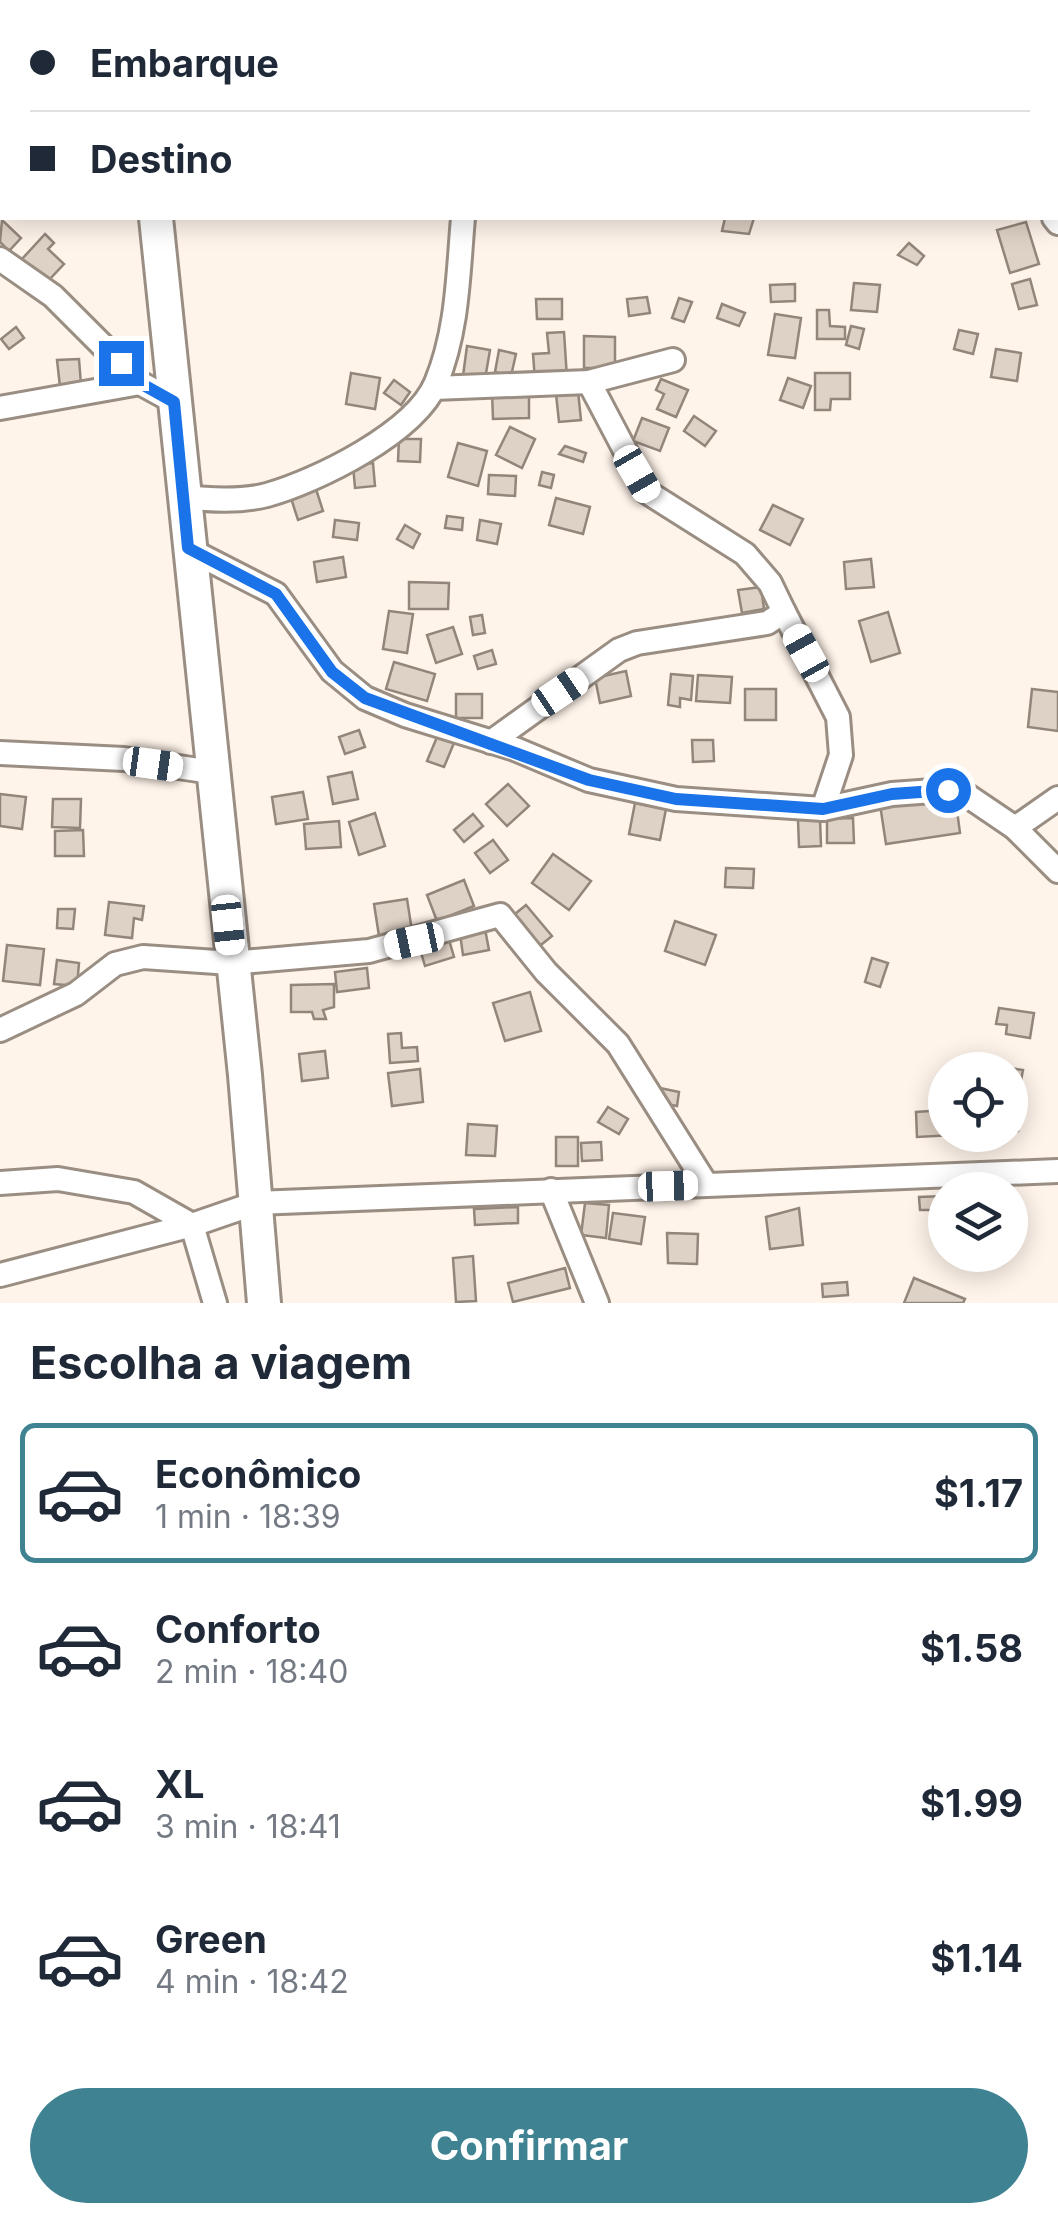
<!DOCTYPE html>
<html lang="pt">
<head>
<meta charset="utf-8">
<style>
  body { margin:0; font-family:Inter,sans-serif; background:#f2f2f3; color:#1f2937; height:100vh; display:flex; flex-direction:column; font-size:38px; white-space:nowrap }
  * { box-sizing:border-box; margin:0 }
  p { font-size:32px; color:#747a83 }
  .icon { flex:none; width:55px; height:55px; fill:none; stroke:currentColor; stroke-width:2; stroke-linecap:round; stroke-linejoin:round }
  .map { position:relative; height:1303px; overflow:hidden }
  .drawer { display:flex; flex-direction:column; background:#fff; flex:1 }
  .drawer>* { flex:none }
  .banner { position:absolute; left:0px; top:0px; width:1060px; height:220px; box-shadow:0 5px 25px #0003; display:grid; align-content:center; height:220px; padding:0 30px; background:#fff }
  .buttons { position:absolute; left:928px; top:1052px; display:grid; gap:20px }
  .buttons a { display:grid; place-items:center; width:100px; height:100px; border-radius:50%; background:#fff; box-shadow:0 5px 25px #0003; font-size:50px }
  .end { position:absolute; width:45px; height:45px; margin:-22px; border:12px solid #1a73e8; background:#fff; box-shadow:0 0 0 5px #fff }
  .from { border-radius:50% }
  .car { position:absolute; width:30px; height:60px; margin:-30px -15px; border-radius:12px; box-shadow:0 0 8px 2px #0007; background:linear-gradient(#fff 24%,#345 0 40%,#fff 0 76%,#345 0 86%,#fff 0) }
  .banner b { display:flex; align-items:center; gap:35px; height:95px; font-size:38px }
  .banner b+b { border-top:2px solid #e0e1e3 }
  .banner i { width:25px; height:25px; background:#1f2937 }
  ul { padding:0; list-style:none }
  li { display:flex; align-items:center; gap:30px; height:140px; margin:0 20px 15px; padding:0 10px; border:5px solid transparent; border-radius:15px }
  li div { flex:1 }
  li b { display:block; font-size:38px }
  li em { font-style:normal; font-weight:700 }
  li.on { border-color:#3f8292 }
  li>.icon { width:90px; height:90px; stroke-width:1.5 }
  h2 { padding:0 30px; font-size:45px; line-height:120px }
  .primary-button { display:flex; gap:20px; margin-top:auto; padding:20px 30px }
  .primary-button a { flex:1; height:115px; border-radius:60px; background:#3f8292; color:#fff; font-size:40px; font-weight:700; line-height:115px; text-align:center }
  .map>svg:first-child { display:block }
  .building { fill:#ded1c5; stroke:#92867b; stroke-width:2.5 }
  .lines { fill:none; stroke-linecap:round; stroke-linejoin:round }
  .street-casing { stroke:#9a8e83; stroke-width:28 }
  .secondary-casing { stroke:#9a8e83; stroke-width:38 }
  .street { stroke:#fff; stroke-width:22 }
  .secondary { stroke:#fff; stroke-width:32 }
  .route { stroke:#1a73e8; stroke-width:12 }
</style>
</head>
<body>
<div class="map">
<svg width="1058" height="1303" viewBox="0 0 1058 1303">
  <rect width="100%" height="100%" fill="#fff4ea"/>
  <!-- building -->
  <g class="building">
    <path d="M725,218H754L749,234L722,231Z"/>
    <path d="M2,220L21,238L9,251L0,242Z"/>
    <path d="M1026,222L1039,264L1010,273L997,230Z"/>
    <path d="M45,234L54,243L48,249L64,264L47,282L22,259Z"/>
    <path d="M909,243L924,256L917,265L898,255Z"/>
    <path d="M1030,279L1037,305L1019,309L1012,284Z"/>
    <path d="M854,283L880,285L877,312L851,310Z"/>
    <path d="M795,284V301L771,302L770,285Z"/>
    <path d="M647,297L650,313L629,316L627,299Z"/>
    <path d="M679,298L692,302L684,322L672,318Z"/>
    <path d="M536,299H562V319H537Z"/>
    <path d="M722,304L745,313L739,326L717,318Z"/>
    <path d="M817,310H829L830,326L845,327V339H817Z"/>
    <path d="M775,314L801,318L795,358L768,355Z"/>
    <path d="M851,326L864,329L859,349L846,345Z"/>
    <path d="M16,327L24,338L9,349L1,339Z"/>
    <path d="M959,330L978,334L973,354L954,349Z"/>
    <path d="M564,332L567,378L535,380L533,354L549,353L547,333Z"/>
    <path d="M584,336L615,337V368H584Z"/>
    <path d="M467,346L490,350L485,379L463,376Z"/>
    <path d="M996,349L1021,353L1017,381L991,377Z"/>
    <path d="M499,350L516,354L511,376L495,372Z"/>
    <path d="M79,359L81,385L60,387L57,360Z"/>
    <path d="M351,373L380,378L375,409L346,404Z"/>
    <path d="M815,373H850V399H831L830,410H815Z"/>
    <path d="M788,378L811,386L803,408L780,400Z"/>
    <path d="M661,379L688,390L676,417L657,409L664,394L656,390Z"/>
    <path d="M394,380L410,392L401,405L384,393Z"/>
    <path d="M578,391L581,420L559,422L556,394Z"/>
    <path d="M492,392H529V418L493,419Z"/>
    <path d="M694,416L716,431L705,446L684,431Z"/>
    <path d="M642,418L669,428L660,451L633,441Z"/>
    <path d="M510,427L535,439L522,468L496,455Z"/>
    <path d="M399,439H421L420,462L398,461Z"/>
    <path d="M458,443L487,451L478,486L448,477Z"/>
    <path d="M565,446L586,453L583,462L559,454Z"/>
    <path d="M373,463L375,486L355,488L353,465Z"/>
    <path d="M542,472L554,475L551,488L539,485Z"/>
    <path d="M489,475L516,476L515,496L488,494Z"/>
    <path d="M315,486L323,511L298,520L290,495Z"/>
    <path d="M556,498L590,507L583,534L549,525Z"/>
    <path d="M773,505L803,519L790,545L760,530Z"/>
    <path d="M447,516L463,518L462,530L445,528Z"/>
    <path d="M335,520L359,523L357,540L333,537Z"/>
    <path d="M480,520L501,524L497,544L477,540Z"/>
    <path d="M405,525L420,534L413,548L397,539Z"/>
    <path d="M343,557L346,577L317,582L314,562Z"/>
    <path d="M871,559L874,587L846,589L844,562Z"/>
    <path d="M409,582L449,583L448,609H409Z"/>
    <path d="M761,587L764,609L742,613L738,590Z"/>
    <path d="M389,611L413,614L407,653L383,649Z"/>
    <path d="M888,612L900,653L871,662L859,621Z"/>
    <path d="M482,615L485,633L473,635L470,617Z"/>
    <path d="M453,627L462,654L436,663L427,635Z"/>
    <path d="M492,650L496,664L478,669L474,656Z"/>
    <path d="M394,662L435,674L427,701L386,689Z"/>
    <path d="M626,671L631,696L600,703L595,678Z"/>
    <path d="M671,674L693,676L691,700L680,698V707L668,705Z"/>
    <path d="M698,675L732,677L730,703L696,701Z"/>
    <rect x="745" y="689" width="31" height="31"/>
    <path d="M1032,689L1058,692V731L1028,727Z"/>
    <rect x="456" y="694" width="26" height="24"/>
    <path d="M359,730L365,747L345,754L339,737Z"/>
    <path d="M437,737L454,743L444,767L427,761Z"/>
    <path d="M692,740H713L714,761L693,762Z"/>
    <path d="M352,772L358,799L333,804L328,777Z"/>
    <path d="M508,784L529,806L507,826L486,804Z"/>
    <path d="M303,792L308,819L276,824L272,797Z"/>
    <path d="M0,794L26,797L22,829L0,826Z"/>
    <path d="M955,795L960,833L886,844L879,798Z"/>
    <path d="M53,799H81L80,828L52,827Z"/>
    <path d="M635,803L666,809L660,840L629,834Z"/>
    <path d="M375,813L385,846L359,855L349,822Z"/>
    <path d="M473,814L483,826L464,842L454,830Z"/>
    <path d="M853,818L854,843H827V819Z"/>
    <path d="M820,819L821,846L799,847L798,820Z"/>
    <path d="M339,821L341,847L306,849L304,824Z"/>
    <path d="M83,830L84,856H55V831Z"/>
    <path d="M493,840L508,860L490,873L475,853Z"/>
    <path d="M553,854L591,881L569,910L532,883Z"/>
    <path d="M726,868L754,869L753,888L725,887Z"/>
    <path d="M464,880L474,906L437,921L427,895Z"/>
    <path d="M407,899L412,931L379,936L374,904Z"/>
    <path d="M109,902L144,906L142,920L134,918L132,938L105,935Z"/>
    <path d="M526,905L552,936L536,949L510,918Z"/>
    <path d="M58,909H75L73,929L57,928Z"/>
    <path d="M675,921L716,935L705,965L665,951Z"/>
    <path d="M485,929L489,950L463,955L460,934Z"/>
    <path d="M447,933L454,957L425,966L418,942Z"/>
    <path d="M7,945L44,949L40,985L3,981Z"/>
    <path d="M872,958L888,963L880,987L865,982Z"/>
    <path d="M57,960L79,963L77,986L54,984Z"/>
    <path d="M367,968L369,988L337,992L335,972Z"/>
    <path d="M334,984V1007L323,1010L326,1019H314L312,1012H291V985Z"/>
    <path d="M530,992L541,1031L505,1041L493,1003Z"/>
    <path d="M999,1008L1034,1013L1030,1038L1006,1034L1007,1025L996,1024Z"/>
    <path d="M401,1033L402,1048L417,1047L418,1061L390,1063L388,1034Z"/>
    <path d="M325,1051L328,1078L302,1081L299,1054Z"/>
    <path d="M997,1066L1023,1070L1019,1091L1010,1089V1070H996Z"/>
    <path d="M420,1069L423,1102L392,1106L388,1073Z"/>
    <path d="M660,1088L679,1092L677,1106L657,1102Z"/>
    <path d="M608,1107L628,1119L619,1134L598,1122Z"/>
    <path d="M1017,1109L1018,1131H1010V1110Z"/>
    <path d="M945,1110V1135H955L917,1137L916,1112Z"/>
    <path d="M468,1124L497,1126L495,1156L466,1155Z"/>
    <rect x="556" y="1137" width="22" height="29"/>
    <path d="M601,1142L602,1160L582,1161L581,1143Z"/>
    <path d="M945,1196V1210H920L919,1197Z"/>
    <path d="M585,1203L609,1205L606,1238L581,1235Z"/>
    <path d="M518,1207V1223L475,1225L474,1209Z"/>
    <path d="M799,1208L803,1245L770,1249L766,1217Z"/>
    <path d="M613,1213L645,1217L641,1244L609,1239Z"/>
    <path d="M667,1233L698,1234L697,1264L668,1263Z"/>
    <path d="M473,1256L476,1301L456,1302L453,1258Z"/>
    <path d="M565,1268L570,1288L513,1302L508,1283Z"/>
    <path d="M914,1278L965,1299L963,1303H904Z"/>
    <path d="M847,1282L848,1295L823,1297L822,1284Z"/>
  </g>
  <g class="lines">
    <!-- street casing -->
    <g class="street-casing">
      <g id="street">
        <path d="M499,0V2"/>
        <path d="M882,0L885,2"/>
        <path d="M817,2L819,0"/>
        <path d="M1054,218L1058,223"/>
        <path d="M0,259L53,296L140,383L173,401"/>
        <path d="M434,388L589,382L673,360"/>
        <path d="M0,408L140,383"/>
        <path d="M183,497C210,500 240,502 267,495C317,481 415,433 436,383C458,330 458,274 463,218"/>
        <path d="M188,549L276,594L332,671L365,698L405,715L515,749L589,780L676,799L823,809L892,794L947,790L965,794L1015,828L1058,871"/>
        <path d="M784,612L838,717L841,755L823,809"/>
        <path d="M491,742L619,650L637,643L767,623L784,612L770,583L745,554L647,492L589,382"/>
        <path d="M0,753L124,759L212,772"/>
        <path d="M1015,828L1058,798"/>
        <path d="M0,1030L76,994L115,964L143,957L231,963L369,951L500,915L546,972L618,1044L706,1184"/>
        <path d="M0,1183L58,1179L134,1192L192,1225L215,1303"/>
        <path d="M551,1190L597,1303"/>
        <path d="M0,1275L192,1225L256,1203L1058,1171"/>
      </g>
    </g>
    <!-- secondary casing -->
    <g class="secondary-casing">
      <g id="secondary">
        <path d="M134,0V2"/>
        <path d="M156,218L245,1075L264,1303"/>
      </g>
    </g>
    <!-- street -->
    <use href="#street" class="street"/>
    <!-- secondary -->
    <use href="#secondary" class="secondary"/>
  </g>
  <g class="lines">
    <!-- route -->
    <path class="route" d="M121,363L140,383L174,402L188,548L276,594L332,672L365,698L589,780L676,799L823,809L892,794L948,790"/>
  </g>
</svg>
<div class="buttons">
<a><svg class="icon" aria-label="locate" viewBox="0 0 24 24"><circle cx="12" cy="12" r="6"/><path d="M12 2v4M12 18v4M2 12h4M18 12h4"/></svg></a>
<a><svg class="icon" aria-label="layers" viewBox="0 0 24 24"><path d="M12 4l9 5-9 5-9-5zM3 14l9 5 9-5"/></svg></a>
</div>
<i class="end from" style="left:948px;top:790px"></i>
<i class="end" style="left:121px;top:363px"></i>
<i class="car" style="left:637px;top:474px;rotate:150deg"></i>
<i class="car" style="left:806px;top:653px;rotate:331deg"></i>
<i class="car" style="left:560px;top:692px;rotate:56deg"></i>
<i class="car" style="left:153px;top:764px;rotate:98deg"></i>
<i class="car" style="left:228px;top:925px;rotate:174deg"></i>
<i class="car" style="left:414px;top:941px;rotate:258deg"></i>
<i class="car" style="left:668px;top:1186px;rotate:88deg"></i>
<div class="banner">
<b><i class="from"></i>Embarque</b>
<b><i></i>Destino</b>
</div>
</div>
<section class="drawer">
<h2>Escolha a viagem</h2>
<ul>
<li class="on"><svg class="icon" aria-label="car" viewBox="0 0 24 24"><path d="M5 17H2v-5l4-1 3-4h7l3 4 3 1v5h-3M9 17h6M6 11h13"/><circle cx="7" cy="17" r="2"/><circle cx="17" cy="17" r="2"/></svg><div><b>Econômico</b><p>1 min · 18:39</p></div><em>$1.17</em></li>
<li><svg class="icon" aria-label="car" viewBox="0 0 24 24"><path d="M5 17H2v-5l4-1 3-4h7l3 4 3 1v5h-3M9 17h6M6 11h13"/><circle cx="7" cy="17" r="2"/><circle cx="17" cy="17" r="2"/></svg><div><b>Conforto</b><p>2 min · 18:40</p></div><em>$1.58</em></li>
<li><svg class="icon" aria-label="car" viewBox="0 0 24 24"><path d="M5 17H2v-5l4-1 3-4h7l3 4 3 1v5h-3M9 17h6M6 11h13"/><circle cx="7" cy="17" r="2"/><circle cx="17" cy="17" r="2"/></svg><div><b>XL</b><p>3 min · 18:41</p></div><em>$1.99</em></li>
<li><svg class="icon" aria-label="car" viewBox="0 0 24 24"><path d="M5 17H2v-5l4-1 3-4h7l3 4 3 1v5h-3M9 17h6M6 11h13"/><circle cx="7" cy="17" r="2"/><circle cx="17" cy="17" r="2"/></svg><div><b>Green</b><p>4 min · 18:42</p></div><em>$1.14</em></li>
</ul>
<div class="primary-button"><a>Confirmar</a></div>
</section>
</body>
</html>
